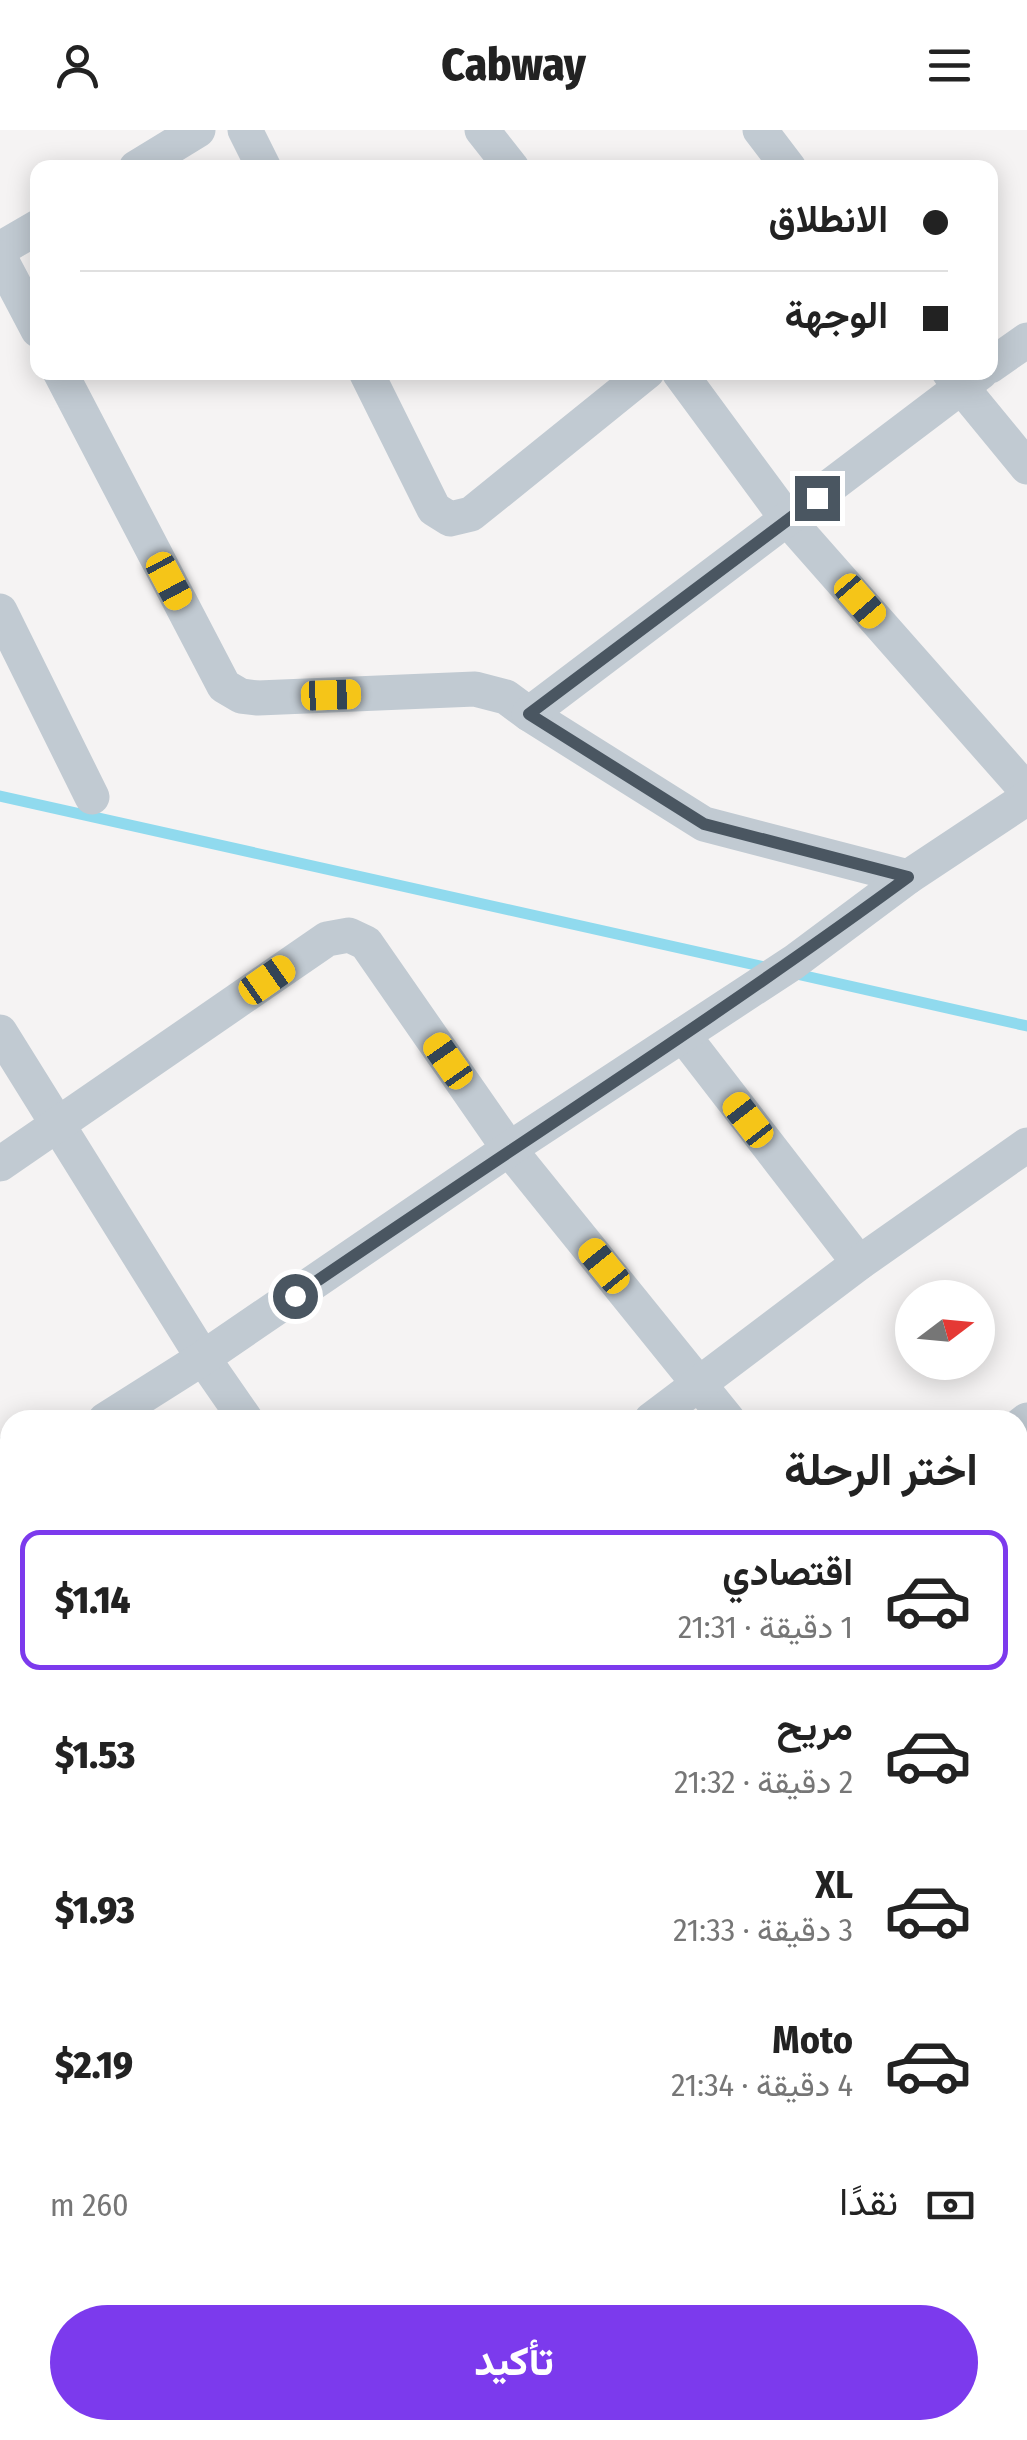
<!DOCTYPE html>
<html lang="ar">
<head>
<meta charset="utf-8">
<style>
  body { margin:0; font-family:"Fira Sans Condensed",Vazirmatn,sans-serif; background:#f6f6f6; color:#222; direction:rtl; height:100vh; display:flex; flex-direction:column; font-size:38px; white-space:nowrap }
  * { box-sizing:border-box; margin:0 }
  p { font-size:32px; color:#767676 }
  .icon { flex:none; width:55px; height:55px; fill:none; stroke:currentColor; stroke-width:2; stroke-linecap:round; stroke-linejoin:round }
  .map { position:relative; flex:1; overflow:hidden; direction:ltr }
  .side { position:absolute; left:0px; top:1280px; width:1028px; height:1030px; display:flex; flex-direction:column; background:#fff; border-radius:30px 30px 0 0; box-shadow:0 5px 25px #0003; direction:rtl }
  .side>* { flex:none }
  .top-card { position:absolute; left:30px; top:30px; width:968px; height:220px; border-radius:20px; box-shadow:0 5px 25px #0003; direction:rtl; display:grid; align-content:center; height:220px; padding:0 50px; background:#fff }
  .needle { width:65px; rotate:74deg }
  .controls { position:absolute; left:895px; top:1150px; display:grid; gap:20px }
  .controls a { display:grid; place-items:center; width:100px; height:100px; border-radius:50%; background:#fff; box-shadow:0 5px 25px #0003; font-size:50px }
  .end { position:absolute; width:45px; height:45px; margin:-22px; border:12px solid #4a5661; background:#fff; box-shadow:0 0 0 5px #fff }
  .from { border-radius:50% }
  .car { position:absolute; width:30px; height:60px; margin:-30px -15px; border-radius:12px; box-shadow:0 0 8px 2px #0007; background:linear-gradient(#f5c518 24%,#345 0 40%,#f5c518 0 76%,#345 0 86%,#f5c518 0) }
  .top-card b { display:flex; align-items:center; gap:35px; height:95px; font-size:38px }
  .top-card b+b { border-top:2px solid #e0e0e0 }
  .top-card i { width:25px; height:25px; background:#222 }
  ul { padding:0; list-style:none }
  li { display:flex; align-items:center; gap:30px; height:140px; margin:0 20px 15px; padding:0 30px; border:5px solid transparent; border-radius:20px }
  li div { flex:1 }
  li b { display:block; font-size:38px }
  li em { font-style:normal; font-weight:800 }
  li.active { border-color:#7c3aed }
  li>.icon { width:90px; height:90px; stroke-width:1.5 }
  h2 { padding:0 50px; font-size:45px; line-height:120px }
  .pay { display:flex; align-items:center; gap:25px; height:110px; padding:0 50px; font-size:38px }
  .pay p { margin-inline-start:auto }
  .button { display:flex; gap:20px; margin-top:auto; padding:20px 50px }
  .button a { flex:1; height:115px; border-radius:60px; background:#7c3aed; color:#fff; font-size:40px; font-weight:800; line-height:115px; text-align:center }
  header { display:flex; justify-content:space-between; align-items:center; height:130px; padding:0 50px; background:#fff; font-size:45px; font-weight:800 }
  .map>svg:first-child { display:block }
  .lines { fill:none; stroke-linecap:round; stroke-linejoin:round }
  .stream { stroke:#90daee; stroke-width:11 }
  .minor { stroke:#c1cad2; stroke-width:35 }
  .route { stroke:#4a5661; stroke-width:12 }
</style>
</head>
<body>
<header><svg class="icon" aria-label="menu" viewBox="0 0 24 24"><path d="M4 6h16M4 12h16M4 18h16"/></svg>Cabway<svg class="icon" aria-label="person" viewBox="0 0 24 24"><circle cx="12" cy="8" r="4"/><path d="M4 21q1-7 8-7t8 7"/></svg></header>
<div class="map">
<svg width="1027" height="2310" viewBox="0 0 1027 2310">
  <rect width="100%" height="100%" fill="#f5f3f3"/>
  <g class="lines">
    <!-- stream -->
    <g class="stream">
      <path d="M0,666L769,838"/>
      <path d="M792,843L1027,896"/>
    </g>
    <!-- minor -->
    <g class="minor">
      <path d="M245,0L264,38"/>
      <path d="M482,0L512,38"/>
      <path d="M760,0L789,38"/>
      <path d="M136,38L198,0"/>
      <path d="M0,119L38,97"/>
      <path d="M0,128L38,200"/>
      <path d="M990,236L1027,210"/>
      <path d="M60,242L224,556L241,566L258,568L475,559L506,567L529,584L704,694L908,747"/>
      <path d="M366,242L434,379L450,389L471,384L647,242"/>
      <path d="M679,242L788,390L1027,661"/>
      <path d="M949,242L1027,337"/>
      <path d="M0,481L92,667"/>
      <path d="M529,584L981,242"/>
      <path d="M0,902L203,1228L246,1290"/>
      <path d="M683,905L859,1133"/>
      <path d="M0,1034L327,809L349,805L366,813L509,1019L728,1290"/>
      <path d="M105,1290L203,1228L509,1019L794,832L908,747L1027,668"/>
      <path d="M651,1290L859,1133L1027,1015"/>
      <path d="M1018,1297L1027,1290"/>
      <path d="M0,1325L10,1342"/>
      <path d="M1018,1457L1027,1450"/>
      <path d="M0,1644L10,1658"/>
      <path d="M1018,1673L1027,1685"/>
      <path d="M1018,1803L1027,1795"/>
      <path d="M1018,1940L1027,1951"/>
      <path d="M0,2066L10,2059"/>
      <path d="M0,2190L10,2204"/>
      <path d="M1018,2276L1027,2268"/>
      <path d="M483,2300L490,2310"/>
      <path d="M721,2300L729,2310"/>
      <path d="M47,2310L58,2300"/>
      <path d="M430,2310L441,2300"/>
      <path d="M975,2310L988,2300"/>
    </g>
  </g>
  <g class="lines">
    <!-- route -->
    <path class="route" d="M295,1166C499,1026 709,893 908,747L704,694L529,584L817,368"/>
  </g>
</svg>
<div class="controls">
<a><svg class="needle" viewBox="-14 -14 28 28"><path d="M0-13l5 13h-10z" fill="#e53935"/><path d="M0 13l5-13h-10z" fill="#767676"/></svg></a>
</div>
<i class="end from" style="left:295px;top:1166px"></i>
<i class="end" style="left:817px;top:368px"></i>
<i class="car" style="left:169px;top:451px;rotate:152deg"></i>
<i class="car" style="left:860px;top:471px;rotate:139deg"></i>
<i class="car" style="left:331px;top:565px;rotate:88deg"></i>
<i class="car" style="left:267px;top:850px;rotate:55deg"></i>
<i class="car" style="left:448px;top:931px;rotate:325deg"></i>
<i class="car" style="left:748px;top:990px;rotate:322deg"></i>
<i class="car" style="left:604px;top:1136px;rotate:321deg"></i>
<div class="top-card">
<b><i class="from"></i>الانطلاق</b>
<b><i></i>الوجهة</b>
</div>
<section class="side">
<h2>اختر الرحلة</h2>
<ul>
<li class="active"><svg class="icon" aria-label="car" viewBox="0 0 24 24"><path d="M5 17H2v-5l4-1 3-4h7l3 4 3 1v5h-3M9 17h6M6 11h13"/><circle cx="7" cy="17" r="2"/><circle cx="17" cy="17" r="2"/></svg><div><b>اقتصادي</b><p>1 دقيقة · 21:31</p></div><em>$1.14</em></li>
<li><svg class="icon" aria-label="car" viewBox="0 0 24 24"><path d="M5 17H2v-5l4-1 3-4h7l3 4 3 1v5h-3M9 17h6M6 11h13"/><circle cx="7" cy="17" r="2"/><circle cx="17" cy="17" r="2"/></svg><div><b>مريح</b><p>2 دقيقة · 21:32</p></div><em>$1.53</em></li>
<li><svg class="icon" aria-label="car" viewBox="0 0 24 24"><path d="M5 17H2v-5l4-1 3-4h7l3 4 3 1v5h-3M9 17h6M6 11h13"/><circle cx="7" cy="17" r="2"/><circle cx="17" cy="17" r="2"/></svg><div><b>XL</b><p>3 دقيقة · 21:33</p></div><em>$1.93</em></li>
<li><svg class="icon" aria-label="car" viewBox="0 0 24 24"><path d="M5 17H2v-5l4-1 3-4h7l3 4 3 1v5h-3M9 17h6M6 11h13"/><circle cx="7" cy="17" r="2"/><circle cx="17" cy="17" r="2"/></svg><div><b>Moto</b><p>4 دقيقة · 21:34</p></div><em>$2.19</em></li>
</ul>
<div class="pay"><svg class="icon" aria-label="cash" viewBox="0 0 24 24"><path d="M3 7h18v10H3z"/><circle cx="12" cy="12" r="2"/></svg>نقدًا<p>260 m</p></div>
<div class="button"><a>تأكيد</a></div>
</section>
</div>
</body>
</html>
